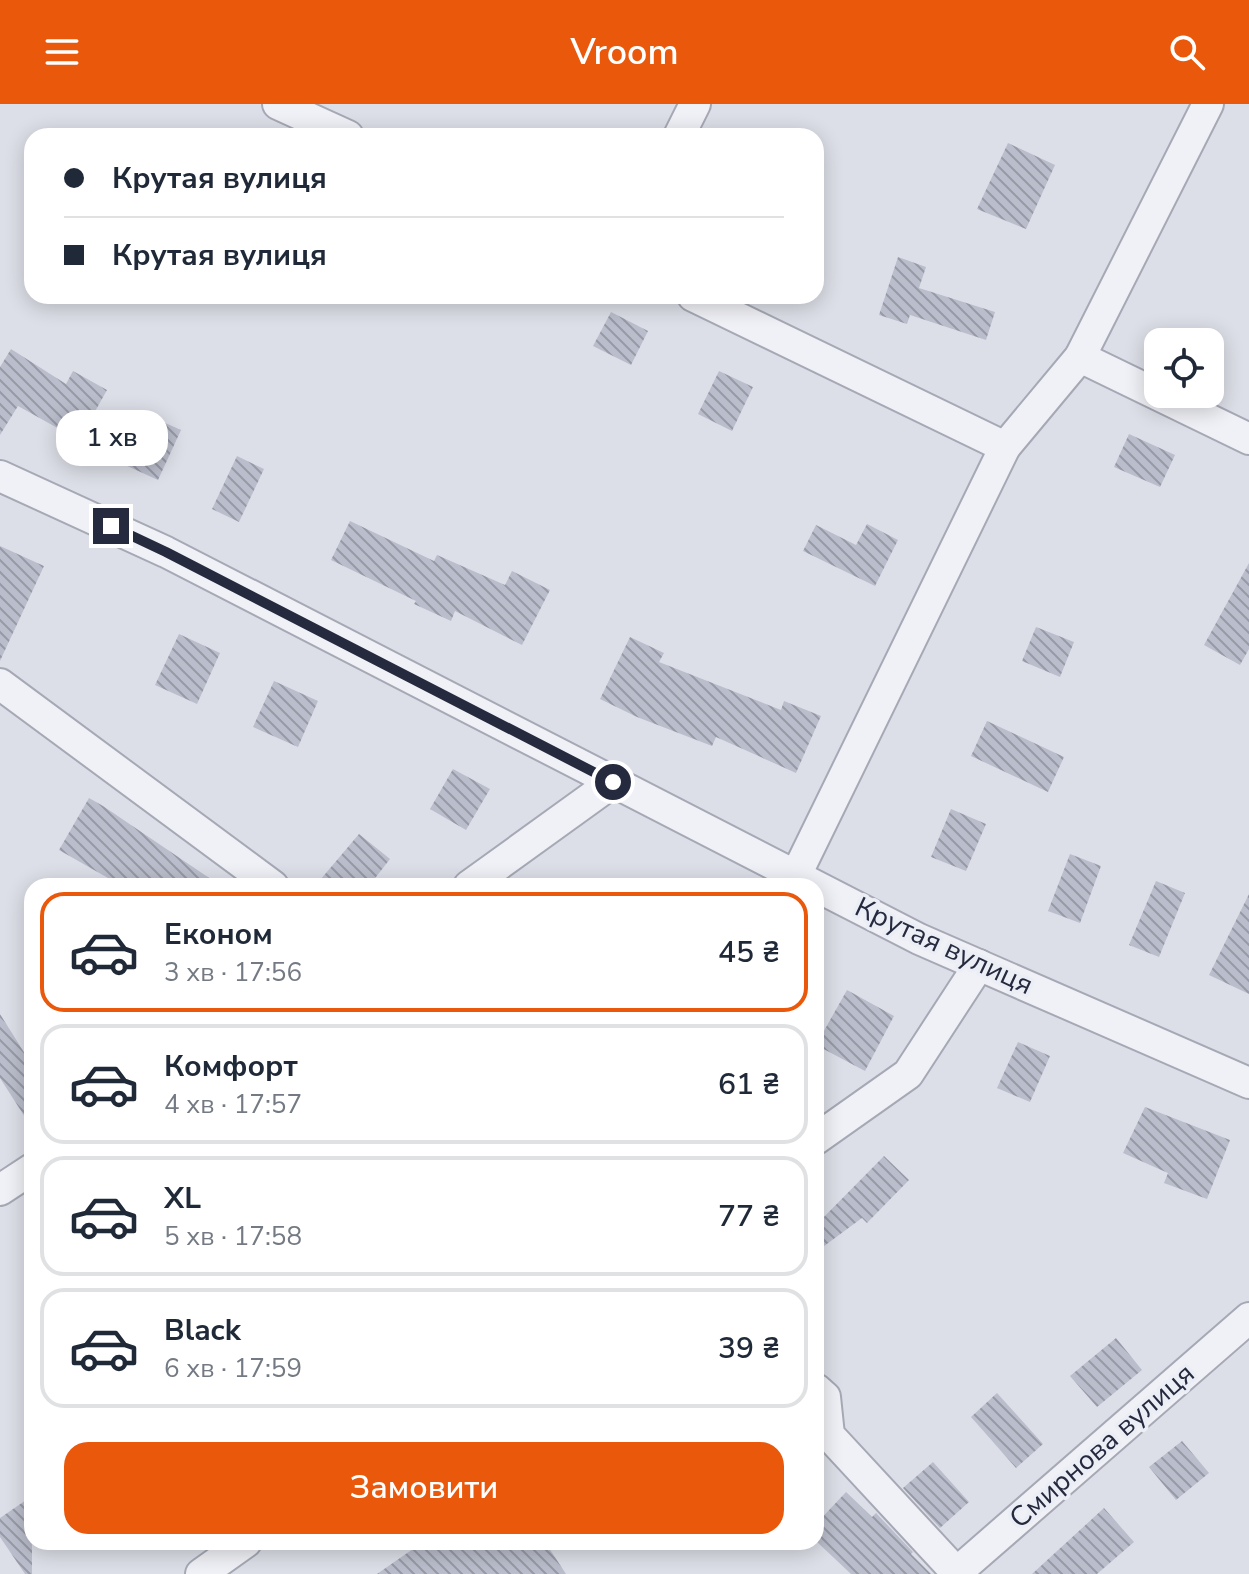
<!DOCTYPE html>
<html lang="uk">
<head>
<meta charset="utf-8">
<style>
  body { margin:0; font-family:"Nunito Sans",sans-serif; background:#f6f6f7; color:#1f2937; height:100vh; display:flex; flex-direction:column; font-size:30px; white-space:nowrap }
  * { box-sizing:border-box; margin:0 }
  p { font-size:26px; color:#747a83 }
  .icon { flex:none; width:44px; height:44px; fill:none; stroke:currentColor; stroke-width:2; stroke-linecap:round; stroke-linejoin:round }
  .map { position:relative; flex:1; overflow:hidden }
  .side { position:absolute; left:24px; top:774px; width:800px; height:672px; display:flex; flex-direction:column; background:#fff; border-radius:24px; box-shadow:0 4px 20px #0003 }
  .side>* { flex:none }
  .hud { position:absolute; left:24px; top:24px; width:800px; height:176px; border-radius:24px; box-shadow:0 4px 20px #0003; display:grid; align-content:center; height:176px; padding:0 40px; background:#fff }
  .fabs { position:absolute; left:1144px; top:224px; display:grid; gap:16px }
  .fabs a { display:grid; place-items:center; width:80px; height:80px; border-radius:16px; background:#fff; box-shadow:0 4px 20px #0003; font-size:40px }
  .end { position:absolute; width:36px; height:36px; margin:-18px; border:10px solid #252a3f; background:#fff; box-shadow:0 0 0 4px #fff }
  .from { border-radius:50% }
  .bubble { position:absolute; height:56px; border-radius:24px; background:#fff; box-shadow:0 4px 20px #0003; font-size:26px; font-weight:600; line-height:56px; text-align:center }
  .hud b { display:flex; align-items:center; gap:28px; height:76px; font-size:30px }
  .hud b+b { border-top:2px solid #e0e1e3 }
  .hud i { width:20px; height:20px; background:#1f2937 }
  ul { padding:14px 0 0; list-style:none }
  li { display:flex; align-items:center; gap:24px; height:120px; margin:0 16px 12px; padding:0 24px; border:4px solid #e0e1e3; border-radius:24px }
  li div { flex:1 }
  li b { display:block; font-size:30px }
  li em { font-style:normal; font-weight:600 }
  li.active { border-color:#ea580c }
  li>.icon { width:72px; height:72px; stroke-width:1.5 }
  .action { display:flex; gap:16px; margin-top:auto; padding:16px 40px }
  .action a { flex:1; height:92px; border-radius:24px; background:#ea580c; color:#fff; font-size:32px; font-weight:600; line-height:92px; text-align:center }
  header { display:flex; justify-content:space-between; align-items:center; height:104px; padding:0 40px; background:#ea580c; color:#fff; font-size:36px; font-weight:600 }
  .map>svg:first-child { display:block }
  .building { fill:url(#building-back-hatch) }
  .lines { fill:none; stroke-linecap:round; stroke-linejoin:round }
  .street-casing { stroke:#a6a9b5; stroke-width:34 }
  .street { stroke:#f0f1f6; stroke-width:30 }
  .route { stroke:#252a3f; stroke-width:10 }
  .labels { text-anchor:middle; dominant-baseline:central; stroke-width:7; stroke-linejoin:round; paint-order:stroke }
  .street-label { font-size:28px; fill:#252a3f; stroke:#eceef6 }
</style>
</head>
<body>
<header><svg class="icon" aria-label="menu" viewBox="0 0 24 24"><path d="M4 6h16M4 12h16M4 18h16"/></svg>Vroom<svg class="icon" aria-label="search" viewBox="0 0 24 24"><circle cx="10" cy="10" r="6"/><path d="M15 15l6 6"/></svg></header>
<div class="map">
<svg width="1249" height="1470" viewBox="0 0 1249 1470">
  <defs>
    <pattern id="building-back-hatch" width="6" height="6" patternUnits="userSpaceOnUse" patternTransform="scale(2)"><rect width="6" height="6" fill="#babdcb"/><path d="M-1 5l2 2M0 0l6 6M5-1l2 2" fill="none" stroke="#979aa6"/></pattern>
  </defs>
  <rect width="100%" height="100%" fill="#dddfe8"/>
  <!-- building -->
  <g class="building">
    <path d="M1008,39L1055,61L1026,125L977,105Z"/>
    <path d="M898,153L926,163L919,184L995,208L986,236L910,211L907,220L879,211Z"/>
    <path d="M611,208L648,227L631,261L593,242Z"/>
    <path d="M11,245L66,280L73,267L107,286L79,336L18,302L0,331V263Z"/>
    <path d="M719,267L753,283L732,327L698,310Z"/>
    <path d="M145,310L181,326L158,376L123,360Z"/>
    <path d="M1129,330L1175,351L1160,383L1114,363Z"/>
    <path d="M237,352L264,365L239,418L212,405Z"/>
    <path d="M350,417L434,457L437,451L505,481L512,467L550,486L522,541L455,507L451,517L414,500L416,497L331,456Z"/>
    <path d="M867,420L898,436L875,482L803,447L816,421L856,441Z"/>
    <path d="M0,442L44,462L0,557Z"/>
    <path d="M1249,459V545L1240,561L1204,541Z"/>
    <path d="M1036,523L1074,538L1060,573L1022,557Z"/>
    <path d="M179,530L220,549L197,600L155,581Z"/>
    <path d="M630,533L664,549L659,558L781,606L784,597L821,612L796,669L716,633L712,642L637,613L600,595Z"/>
    <path d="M274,577L318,597L298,643L253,623Z"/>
    <path d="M987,617L1064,653L1048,688L971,652Z"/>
    <path d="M453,665L490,685L466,726L430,705Z"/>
    <path d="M89,694L103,702L221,782H122L59,746Z"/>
    <path d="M951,705L986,720L966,767L931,753Z"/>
    <path d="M359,730L390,755L369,782H315Z"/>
    <path d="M1070,750L1101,762L1080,819L1048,807Z"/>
    <path d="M1156,777L1185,789L1159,853L1129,841Z"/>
    <path d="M1249,790V890L1209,871Z"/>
    <path d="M847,886L894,912L865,967L816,941Z"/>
    <path d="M0,910L32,961V1024L0,974Z"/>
    <path d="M1018,938L1050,952L1030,998L997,984Z"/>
    <path d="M1145,1003L1230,1036L1207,1095L1164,1079L1168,1069L1123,1049Z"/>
    <path d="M884,1052L909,1076L867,1119L862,1114L816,1148V1121Z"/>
    <path d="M1116,1234L1142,1266L1097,1303L1070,1272Z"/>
    <path d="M997,1289L1043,1340L1016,1364L971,1313Z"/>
    <path d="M1182,1337L1209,1369L1176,1396L1149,1363Z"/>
    <path d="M933,1358L969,1398L940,1424L903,1384Z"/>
    <path d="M846,1388L872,1413L876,1409L913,1448L911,1450L931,1470H851L816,1437V1420Z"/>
    <path d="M32,1392V1470H25L0,1433V1414Z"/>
    <path d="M1104,1404L1134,1438L1097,1470H1032Z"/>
    <path d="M423,1438H545L566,1470H377Z"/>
  </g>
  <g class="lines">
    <!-- street casing -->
    <g class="street-casing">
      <g id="street">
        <path d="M278,0L348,32"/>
        <path d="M679,32L695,0"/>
        <path d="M693,192L1005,343"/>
        <path d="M1080,253L1249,335"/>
        <path d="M0,372L166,448L919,835L1249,979"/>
        <path d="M0,580L273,782"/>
        <path d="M796,771L1005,343L1080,253L1208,0"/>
        <path d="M469,782L613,678"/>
        <path d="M816,1035L908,970L979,861"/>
        <path d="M0,1086L32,1065"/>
        <path d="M816,1285L825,1293L829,1331L956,1468"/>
        <path d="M201,1470L246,1438"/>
        <path d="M955,1470L1249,1214"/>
      </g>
    </g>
    <!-- street -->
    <use href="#street" class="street"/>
  </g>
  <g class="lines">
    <!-- route -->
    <path class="route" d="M111,422L166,448L613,678"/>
  </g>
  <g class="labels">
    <!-- street labels -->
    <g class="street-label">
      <text transform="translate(944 842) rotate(25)">Крутая вулиця</text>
      <text transform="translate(1102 1342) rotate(-41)">Смирнова вулиця</text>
    </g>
  </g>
</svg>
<div class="fabs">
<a><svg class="icon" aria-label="locate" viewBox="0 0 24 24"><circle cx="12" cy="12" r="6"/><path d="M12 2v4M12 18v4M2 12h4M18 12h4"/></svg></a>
</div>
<i class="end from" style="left:613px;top:678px"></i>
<i class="end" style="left:111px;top:422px"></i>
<div class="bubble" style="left:56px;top:306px;width:112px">1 хв</div>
<div class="hud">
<b><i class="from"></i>Крутая вулиця</b>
<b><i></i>Крутая вулиця</b>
</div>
<section class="side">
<ul>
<li class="active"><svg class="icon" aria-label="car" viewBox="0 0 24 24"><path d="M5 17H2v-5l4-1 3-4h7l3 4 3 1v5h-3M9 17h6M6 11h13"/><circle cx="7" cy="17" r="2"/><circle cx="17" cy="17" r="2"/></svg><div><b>Економ</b><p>3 хв · 17:56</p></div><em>45 ₴</em></li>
<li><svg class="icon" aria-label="car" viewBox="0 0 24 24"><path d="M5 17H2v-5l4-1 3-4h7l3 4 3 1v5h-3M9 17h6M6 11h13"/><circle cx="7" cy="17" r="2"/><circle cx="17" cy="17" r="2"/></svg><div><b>Комфорт</b><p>4 хв · 17:57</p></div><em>61 ₴</em></li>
<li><svg class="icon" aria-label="car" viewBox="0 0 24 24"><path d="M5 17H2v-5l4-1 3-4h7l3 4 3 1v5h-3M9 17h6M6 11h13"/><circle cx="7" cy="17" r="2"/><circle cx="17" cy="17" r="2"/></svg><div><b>XL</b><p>5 хв · 17:58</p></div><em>77 ₴</em></li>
<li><svg class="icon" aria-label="car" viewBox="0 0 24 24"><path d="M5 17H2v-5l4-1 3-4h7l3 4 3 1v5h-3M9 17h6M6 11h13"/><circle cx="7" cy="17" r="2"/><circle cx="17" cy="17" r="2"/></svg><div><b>Black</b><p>6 хв · 17:59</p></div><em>39 ₴</em></li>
</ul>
<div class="action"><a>Замовити</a></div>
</section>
</div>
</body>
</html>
